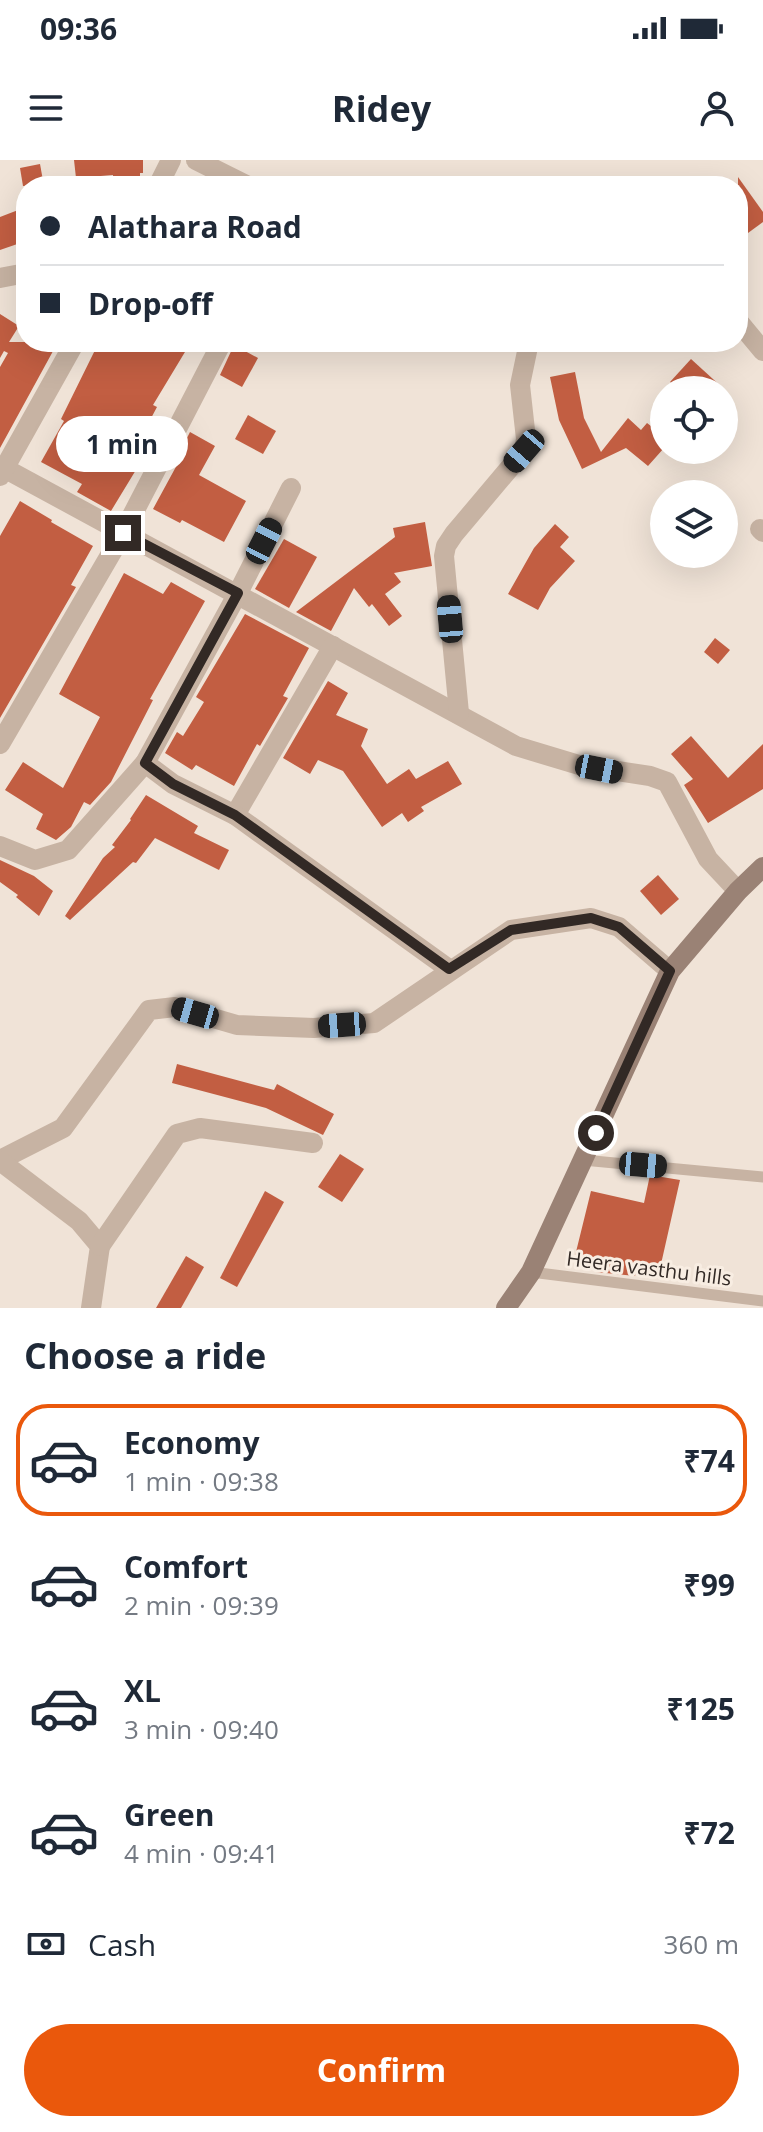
<!DOCTYPE html>
<html lang="en">
<head>
<meta charset="utf-8">
<style>
  body { margin:0; font-family:"Open Sans",sans-serif; background:#f6f6f7; color:#1f2937; height:100vh; display:flex; flex-direction:column; font-size:30px; white-space:nowrap }
  * { box-sizing:border-box; margin:0 }
  p { font-size:26px; color:#747a83 }
  .icon { flex:none; width:44px; height:44px; fill:none; stroke:currentColor; stroke-width:2; stroke-linecap:round; stroke-linejoin:round }
  .map { position:relative; height:1148px; overflow:hidden }
  .drawer { display:flex; flex-direction:column; background:#fff; flex:1 }
  .drawer>* { flex:none }
  .guide { position:absolute; left:16px; top:16px; width:732px; height:176px; border-radius:32px; box-shadow:0 8px 32px #0002; display:grid; align-content:center; height:176px; padding:0 24px; background:#fff }
  .tools { position:absolute; left:650px; top:216px; display:grid; gap:16px }
  .tools a { display:grid; place-items:center; width:88px; height:88px; border-radius:50%; background:#fff; box-shadow:0 8px 32px #0002; font-size:40px }
  .end { position:absolute; width:36px; height:36px; margin:-18px; border:10px solid #322925; background:#fff; box-shadow:0 0 0 4px #fff }
  .from { border-radius:50% }
  .bubble { position:absolute; height:56px; border-radius:28px; background:#fff; box-shadow:0 8px 32px #0002; font-size:26px; font-weight:700; line-height:56px; text-align:center }
  .car { position:absolute; width:24px; height:48px; margin:-24px -12px; border-radius:10px; box-shadow:0 0 6px 2px #0007; background:linear-gradient(#222 24%,#8ab4d8 0 40%,#222 0 76%,#8ab4d8 0 86%,#222 0) }
  .guide b { display:flex; align-items:center; gap:28px; height:76px; font-size:30px }
  .guide b+b { border-top:2px solid #e0e1e3 }
  .guide i { width:20px; height:20px; background:#1f2937 }
  ul { padding:0; list-style:none }
  li { display:flex; align-items:center; gap:24px; height:112px; margin:0 16px 12px; padding:0 8px; border:4px solid transparent; border-radius:32px }
  li div { flex:1 }
  li b { display:block; font-size:30px }
  li em { font-style:normal; font-weight:700 }
  li.active { border-color:#ea580c }
  li>.icon { width:72px; height:72px; stroke-width:1.5 }
  h2 { padding:0 24px; font-size:36px; line-height:96px }
  .pay { display:flex; align-items:center; gap:20px; height:88px; padding:0 24px; font-size:30px }
  .pay p { margin-inline-start:auto }
  .button { display:flex; gap:16px; margin-top:auto; padding:16px 24px }
  .button a { flex:1; height:92px; border-radius:48px; background:#ea580c; color:#fff; font-size:32px; font-weight:700; line-height:92px; text-align:center }
  .status { display:flex; justify-content:space-between; align-items:center; height:56px; padding:0 40px; background:#fff; direction:ltr }
  .status svg { height:22px; fill:currentColor }
  header { display:flex; justify-content:space-between; align-items:center; height:104px; padding:0 24px; background:#fff; font-size:36px; font-weight:700 }
  .map>svg:first-child { display:block }
  .building { fill:#c25e42 }
  .lines { fill:none; stroke-linecap:round; stroke-linejoin:round }
  .lane { stroke:#c7b3a3; stroke-width:11 }
  .street { stroke:#c7b3a3; stroke-width:20 }
  .secondary { stroke:#9a8275; stroke-width:20 }
  .route { stroke:#322925; stroke-width:10 }
  .labels { text-anchor:middle; dominant-baseline:central; stroke-width:6; stroke-linejoin:round; paint-order:stroke }
  .street-label { font-size:20px; fill:#322925; stroke:#f8ede2 }
</style>
</head>
<body>
<div class="status"><b>09:36</b><svg viewBox="0 0 49 12"><path d="M0 12V9h3v3zM5 12V6h3v6zM10 12V3h3v9zM15 12V0h3v12zM26 1h20v11H26zM47 4h2v5h-2z"/></svg></div>
<header><svg class="icon" aria-label="menu" viewBox="0 0 24 24"><path d="M4 6h16M4 12h16M4 18h16"/></svg>Ridey<svg class="icon" aria-label="person" viewBox="0 0 24 24"><circle cx="12" cy="8" r="4"/><path d="M4 21q1-7 8-7t8 7"/></svg></header>
<div class="map">
<svg width="763" height="1148" viewBox="0 0 763 1148">
  <rect width="100%" height="100%" fill="#f0e3d7"/>
  <!-- building -->
  <g class="building">
    <path d="M74,0H143V13H140V16L113,18V15L76,18Z"/>
    <path d="M40,4L44,26H23L20,8Z"/>
    <path d="M738,17L763,52V62L748,73L738,58Z"/>
    <path d="M26,47V81L0,90V57Z"/>
    <path d="M0,154L19,166L9,182H58L0,288V207L8,193L4,191L0,198Z"/>
    <path d="M99,182H191L153,245L157,247L132,294L142,300L111,351L77,332L82,324L41,302L64,261L61,259Z"/>
    <path d="M234,185L258,198L242,227L220,215Z"/>
    <path d="M691,199L725,230H680L670,222Z"/>
    <path d="M575,212L584,258L601,292L628,258L641,270L647,263L664,276V288L648,306L626,288L582,309L559,260L550,217Z"/>
    <path d="M248,255L276,271L263,294L235,279Z"/>
    <path d="M190,272L215,286L199,315L246,341L224,382L182,360L180,363L153,349L178,303L175,302Z"/>
    <path d="M20,341L52,360L51,362L93,386L71,425L76,427L0,558V376Z"/>
    <path d="M425,362L432,406L394,413L401,422L385,434L402,456L389,466L372,444L369,447L354,428L331,471L296,452L395,377L393,368Z"/>
    <path d="M555,364L569,377L560,387L575,401L550,428L538,450L508,434L534,388Z"/>
    <path d="M284,379L317,397L289,448L255,429Z"/>
    <path d="M124,413L163,434L171,422L205,441L150,539L153,540L111,622L90,645L84,642L71,667L56,680L36,669L43,654L5,630L23,602L63,628L100,557L59,534Z"/>
    <path d="M245,454L309,488L283,536L288,538L260,586L257,584L234,626L196,605L192,610L165,593L177,572L183,576L204,542L196,537Z"/>
    <path d="M715,478L730,490L718,504L704,492Z"/>
    <path d="M328,521L348,533L336,555L368,569L361,586L387,624L409,609L416,619L448,601L462,624L421,647L424,651L408,662L402,653L382,667L343,611L318,600L310,614L283,598Z"/>
    <path d="M691,576L728,618L763,584V629L708,663L684,625L693,619L671,594Z"/>
    <path d="M146,635L198,666L194,673L229,690L219,710L155,678L136,703L133,702L70,760L65,756L103,698L115,687L112,685L131,660L130,659Z"/>
    <path d="M0,700L34,716L53,731L39,756L16,737L18,735L0,722Z"/>
    <path d="M658,715L679,739L661,755L640,731Z"/>
    <path d="M177,904L274,930L277,924L334,954L323,975L266,948L172,923Z"/>
    <path d="M340,994L364,1009L342,1042L318,1027Z"/>
    <path d="M650,1015L680,1020L659,1113L637,1108L635,1116L596,1112L599,1101L575,1096L591,1031L644,1043Z"/>
    <path d="M265,1031L284,1042L237,1127L220,1118Z"/>
    <path d="M186,1096L204,1107L181,1148H156Z"/>
  </g>
  <g class="lines">
    <!-- lane -->
    <g class="lane">
      <path d="M583,1000L763,1017"/>
      <path d="M531,1112L763,1141"/>
    </g>
    <!-- street -->
    <g class="street">
      <path d="M196,0L248,26"/>
      <path d="M158,26L171,0"/>
      <path d="M0,118L26,113"/>
      <path d="M738,161L763,191"/>
      <path d="M4,308L516,586L579,605L650,616L667,622L708,699L738,731"/>
      <path d="M0,316L75,182"/>
      <path d="M760,369L763,372"/>
      <path d="M459,553L444,396L446,386L454,374L524,291L526,279L520,225L529,182"/>
      <path d="M0,584L123,373L222,182"/>
      <path d="M145,603L173,624L235,655L333,486"/>
      <path d="M235,655L449,809"/>
      <path d="M0,686L35,700L68,690L145,603L238,433L291,328"/>
      <path d="M0,1000L63,968L149,850L175,847L237,865L314,868L374,863L511,770L591,758L619,767L670,811"/>
      <path d="M0,1001L79,1061L100,1086L91,1148"/>
      <path d="M100,1086L177,974L200,968L313,983"/>
    </g>
    <!-- secondary -->
    <path class="secondary" d="M506,1148L531,1112L670,811L738,731L763,707"/>
  </g>
  <g class="lines">
    <!-- route -->
    <path class="route" d="M123,373L238,433L145,603L173,624L235,655L449,809L511,770L591,758L619,767L670,811L596,973"/>
  </g>
  <g class="labels">
    <!-- street labels -->
    <g class="street-label">
      <text transform="translate(649 1108) rotate(7)">Heera vasthu hills</text>
    </g>
  </g>
</svg>
<div class="tools">
<a><svg class="icon" aria-label="locate" viewBox="0 0 24 24"><circle cx="12" cy="12" r="6"/><path d="M12 2v4M12 18v4M2 12h4M18 12h4"/></svg></a>
<a><svg class="icon" aria-label="layers" viewBox="0 0 24 24"><path d="M12 4l9 5-9 5-9-5zM3 14l9 5 9-5"/></svg></a>
</div>
<i class="end from" style="left:596px;top:973px"></i>
<i class="end" style="left:123px;top:373px"></i>
<div class="bubble" style="left:56px;top:256px;width:132px">1 min</div>
<i class="car" style="left:524px;top:291px;rotate:221deg"></i>
<i class="car" style="left:264px;top:381px;rotate:27deg"></i>
<i class="car" style="left:450px;top:459px;rotate:355deg"></i>
<i class="car" style="left:599px;top:609px;rotate:101deg"></i>
<i class="car" style="left:195px;top:853px;rotate:286deg"></i>
<i class="car" style="left:342px;top:865px;rotate:266deg"></i>
<i class="car" style="left:643px;top:1005px;rotate:95deg"></i>
<div class="guide">
<b><i class="from"></i>Alathara Road</b>
<b><i></i>Drop-off</b>
</div>
</div>
<section class="drawer">
<h2>Choose a ride</h2>
<ul>
<li class="active"><svg class="icon" aria-label="car" viewBox="0 0 24 24"><path d="M5 17H2v-5l4-1 3-4h7l3 4 3 1v5h-3M9 17h6M6 11h13"/><circle cx="7" cy="17" r="2"/><circle cx="17" cy="17" r="2"/></svg><div><b>Economy</b><p>1 min · 09:38</p></div><em>₹74</em></li>
<li><svg class="icon" aria-label="car" viewBox="0 0 24 24"><path d="M5 17H2v-5l4-1 3-4h7l3 4 3 1v5h-3M9 17h6M6 11h13"/><circle cx="7" cy="17" r="2"/><circle cx="17" cy="17" r="2"/></svg><div><b>Comfort</b><p>2 min · 09:39</p></div><em>₹99</em></li>
<li><svg class="icon" aria-label="car" viewBox="0 0 24 24"><path d="M5 17H2v-5l4-1 3-4h7l3 4 3 1v5h-3M9 17h6M6 11h13"/><circle cx="7" cy="17" r="2"/><circle cx="17" cy="17" r="2"/></svg><div><b>XL</b><p>3 min · 09:40</p></div><em>₹125</em></li>
<li><svg class="icon" aria-label="car" viewBox="0 0 24 24"><path d="M5 17H2v-5l4-1 3-4h7l3 4 3 1v5h-3M9 17h6M6 11h13"/><circle cx="7" cy="17" r="2"/><circle cx="17" cy="17" r="2"/></svg><div><b>Green</b><p>4 min · 09:41</p></div><em>₹72</em></li>
</ul>
<div class="pay"><svg class="icon" aria-label="cash" viewBox="0 0 24 24"><path d="M3 7h18v10H3z"/><circle cx="12" cy="12" r="2"/></svg>Cash<p>360 m</p></div>
<div class="button"><a>Confirm</a></div>
</section>
</body>
</html>
